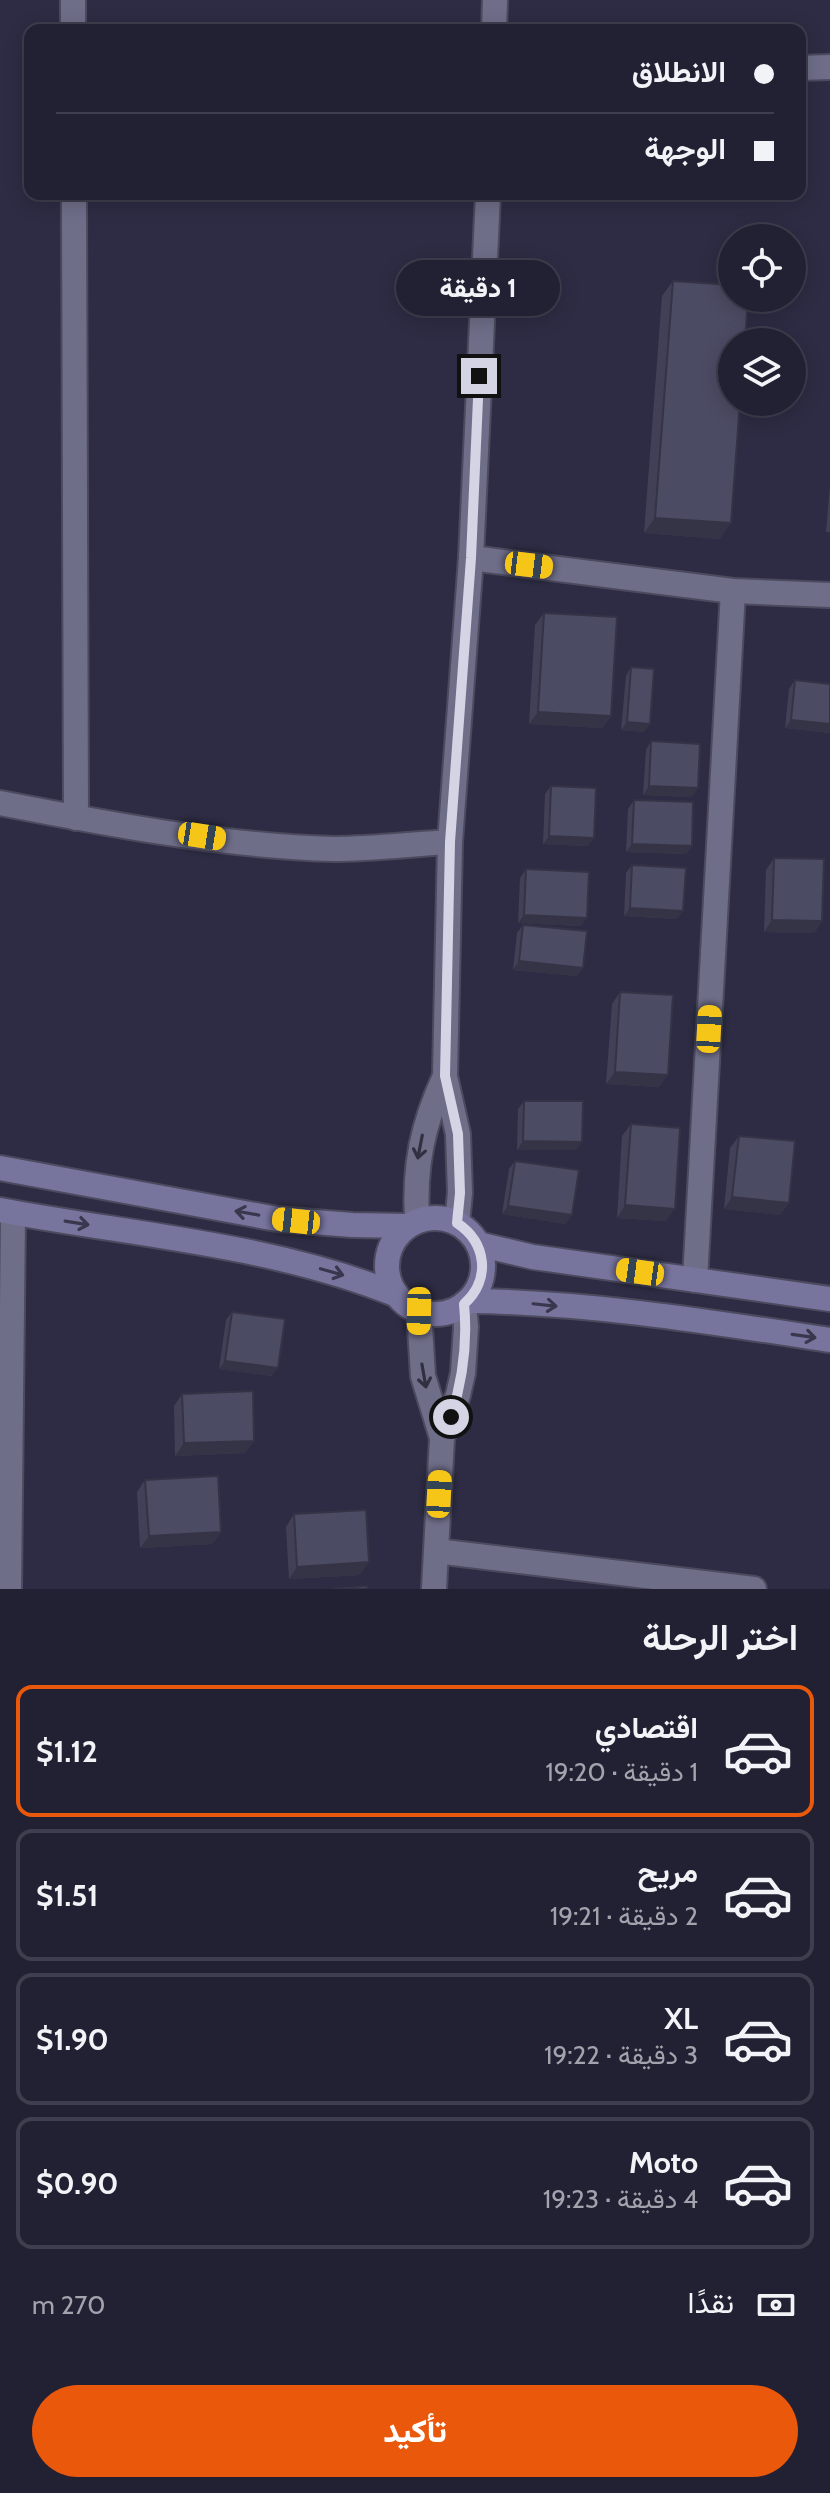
<!DOCTYPE html>
<html lang="ar">
<head>
<meta charset="utf-8">
<style>
  body { margin:0; font-family:Cabin,Vazirmatn,sans-serif; background:#2a293b; color:#f1f3f6; direction:rtl; height:100vh; display:flex; flex-direction:column; font-size:30px; white-space:nowrap }
  * { box-sizing:border-box; margin:0 }
  p { font-size:26px; color:#a2a3ac }
  .icon { flex:none; width:44px; height:44px; fill:none; stroke:currentColor; stroke-width:2; stroke-linecap:round; stroke-linejoin:round }
  .map { position:relative; height:1589px; overflow:hidden; direction:ltr }
  .side { display:flex; flex-direction:column; background:#222133; flex:1 }
  .side>* { flex:none }
  .guide { position:absolute; left:24px; top:24px; width:782px; height:176px; border-radius:16px; box-shadow:0 4px 20px #0003,0 0 0 2px #3f3e4e; direction:rtl; display:grid; align-content:center; height:176px; padding:0 32px; background:#222133 }
  .fabs { position:absolute; left:718px; top:224px; display:grid; gap:16px }
  .fabs a { display:grid; place-items:center; width:88px; height:88px; border-radius:50%; background:#222133; box-shadow:0 4px 20px #0003,0 0 0 2px #3f3e4e; font-size:40px }
  .end { position:absolute; width:36px; height:36px; margin:-18px; border:10px solid #d5d4e4; background:#111; box-shadow:0 0 0 4px #111 }
  .from { border-radius:50% }
  .bubble { position:absolute; height:56px; border-radius:28px; background:#222133; box-shadow:0 4px 20px #0003,0 0 0 2px #3f3e4e; font-size:26px; font-weight:800; line-height:56px; text-align:center; direction:rtl }
  .car { position:absolute; width:24px; height:48px; margin:-24px -12px; border-radius:10px; box-shadow:0 0 6px 2px #0007; background:linear-gradient(#f5c518 24%,#345 0 40%,#f5c518 0 76%,#345 0 86%,#f5c518 0) }
  .guide b { display:flex; align-items:center; gap:28px; height:76px; font-size:30px }
  .guide b+b { border-top:2px solid #3f3e4e }
  .guide i { width:20px; height:20px; background:#f1f3f6 }
  ul { padding:0; list-style:none }
  li { display:flex; align-items:center; gap:24px; height:132px; margin:0 16px 12px; padding:0 16px; border:4px solid #3f3e4e; border-radius:16px }
  li div { flex:1 }
  li b { display:block; font-size:30px }
  li em { font-style:normal; font-weight:800 }
  li.current { border-color:#ea580c }
  li>.icon { width:72px; height:72px; stroke-width:1.5 }
  h2 { padding:0 32px; font-size:36px; line-height:96px }
  .pay { display:flex; align-items:center; gap:20px; height:88px; padding:0 32px; font-size:30px }
  .pay p { margin-inline-start:auto }
  .primary-button { display:flex; gap:16px; margin-top:auto; padding:16px 32px }
  .primary-button a { flex:1; height:92px; border-radius:48px; background:#ea580c; color:#fff; font-size:32px; font-weight:800; line-height:92px; text-align:center }
  .map>svg:first-child { display:block }
  .lines { fill:none; stroke-linecap:round; stroke-linejoin:round }
  .street-casing { stroke:#4b4a5e; stroke-width:28 }
  .secondary-casing { stroke:#4b4a5e; stroke-width:28 }
  .street { stroke:#6f6e89; stroke-width:24 }
  .secondary { stroke:#77749e; stroke-width:24 }
  .wall { fill:#414056 }
  .shaded-wall { fill:#353446 }
  .building { fill:#4c4b64; stroke:#353446; stroke-width:2 }
  .oneway { stroke:#313040 }
  .oneway2 { stroke:#39374d }
  .route { stroke:#d5d4e4; stroke-width:10 }
</style>
</head>
<body>
<div class="map">
<svg width="830" height="1589" viewBox="0 0 830 1589">
  <rect width="100%" height="100%" fill="#2e2c44"/>
  <g class="lines">
    <!-- street casing -->
    <g class="street-casing">
      <g id="street">
        <path d="M73,0V30"/>
        <path d="M494,30L495,0"/>
        <path d="M800,68L830,67"/>
        <path d="M74,194L76,818"/>
        <path d="M471,558L733,591L830,595"/>
        <path d="M0,803C108,824 223,846 334,849C372,849 412,844 450,842"/>
        <path d="M417,1221C414,1166 422,1126 445,1076"/>
        <path d="M457,1223L460,1193L458,1134L445,1076L450,842L471,558L488,194"/>
        <path d="M695,1280L733,591"/>
        <path d="M419,1311L423,1376L442,1438"/>
        <path d="M436,1551L754,1589"/>
        <path d="M9,1589L13,1213"/>
        <path d="M434,1589L442,1438L458,1395L463,1373L466,1327L464,1304"/>
      </g>
    </g>
    <!-- secondary casing -->
    <g class="secondary-casing">
      <g id="secondary">
        <path d="M0,1168L277,1219L352,1225L408,1226"/>
        <path d="M0,1210C132,1235 271,1244 397,1295"/>
        <circle cx="435" cy="1266" r="48"/>
        <path d="M478,1244L533,1257L830,1299"/>
        <path d="M468,1301C587,1302 712,1322 830,1340"/>
      </g>
    </g>
    <!-- street -->
    <use href="#street" class="street"/>
    <!-- secondary -->
    <use href="#secondary" class="secondary"/>
  </g>
  <!-- wall -->
  <g class="wall">
    <path d="M673,281L720,539L644,533L662,296Z"/>
    <path d="M830,485V532H826Z"/>
    <path d="M544,613L611,716L602,728L529,724L535,625Z"/>
    <path d="M631,667L644,732L621,730L626,676Z"/>
    <path d="M795,680L830,684V733L785,728L789,689Z"/>
    <path d="M651,741L692,797L643,795L646,750Z"/>
    <path d="M551,786L588,846L543,844L545,794Z"/>
    <path d="M634,800L692,846L686,854L626,852L628,809Z"/>
    <path d="M774,858L822,921L814,933L764,932L766,870Z"/>
    <path d="M632,865L677,919L624,916L626,873Z"/>
    <path d="M526,869L581,926L518,923L520,878Z"/>
    <path d="M523,925L577,976L513,970L517,933Z"/>
    <path d="M620,992L659,1087L606,1084L612,1004Z"/>
    <path d="M524,1101L576,1150H517L518,1109Z"/>
    <path d="M631,1124L666,1221L617,1218L622,1136Z"/>
    <path d="M739,1136L789,1203L780,1215L724,1209L730,1148Z"/>
    <path d="M515,1161L566,1224L502,1214L509,1169Z"/>
    <path d="M232,1312L272,1376L219,1369L226,1320Z"/>
    <path d="M182,1394L254,1441L245,1453L175,1456L174,1406Z"/>
    <path d="M145,1480L221,1532L212,1544L140,1548L137,1492Z"/>
    <path d="M294,1514L360,1575L289,1579L286,1527Z"/>
  </g>
  <!-- shaded-wall -->
  <g class="shaded-wall">
    <path d="M655,518L731,523L720,539L644,533Z"/>
    <path d="M538,712L611,716L602,728L529,724Z"/>
    <path d="M791,720L830,724V733L785,728Z"/>
    <path d="M627,722L650,724L644,732L621,730Z"/>
    <path d="M649,786L698,788L692,797L643,795Z"/>
    <path d="M549,836L594,838L588,846L543,844Z"/>
    <path d="M632,844L692,846L686,854L626,852Z"/>
    <path d="M630,908L683,911L677,919L624,916Z"/>
    <path d="M524,915L587,918L581,926L518,923Z"/>
    <path d="M772,920L822,921L814,933L764,932Z"/>
    <path d="M519,961L583,968L577,976L513,970Z"/>
    <path d="M615,1072L668,1075L659,1087L606,1084Z"/>
    <path d="M523,1141L582,1142L576,1150H517Z"/>
    <path d="M732,1197L789,1203L780,1215L724,1209Z"/>
    <path d="M625,1205L675,1209L666,1221L617,1218Z"/>
    <path d="M508,1206L572,1215L566,1224L502,1214Z"/>
    <path d="M225,1361L278,1368L272,1376L219,1369Z"/>
    <path d="M254,1441L245,1453L175,1456L184,1443Z"/>
    <path d="M221,1532L212,1544L140,1548L149,1536Z"/>
    <path d="M369,1562L360,1575L289,1579L297,1567Z"/>
  </g>
  <!-- building -->
  <g class="building">
    <path d="M673,281L732,285V298H748L745,342H732V402H740L731,523L655,518Z"/>
    <path d="M544,613L617,617L611,716L538,712Z"/>
    <path d="M631,667L654,669L650,724L627,722Z"/>
    <path d="M795,680L830,684V724L791,720Z"/>
    <path d="M651,741L700,744L698,788L649,786Z"/>
    <path d="M551,786L596,788L594,838L549,836Z"/>
    <path d="M634,800L693,802L692,846L632,844Z"/>
    <path d="M774,858L824,859L822,921L772,920Z"/>
    <path d="M632,865L686,868L683,911L630,908Z"/>
    <path d="M526,869L589,872L587,918L524,915Z"/>
    <path d="M523,925L587,931L583,968L519,961Z"/>
    <path d="M620,992L673,995L668,1075L615,1072Z"/>
    <path d="M524,1101H583L582,1142L523,1141Z"/>
    <path d="M631,1124L680,1128L675,1209L625,1205Z"/>
    <path d="M739,1136L795,1141L789,1203L732,1197Z"/>
    <path d="M515,1161L579,1170L572,1215L508,1206Z"/>
    <path d="M232,1312L285,1319L278,1368L225,1361Z"/>
    <path d="M253,1391L254,1441L184,1443L182,1394Z"/>
    <path d="M218,1476L221,1532L149,1536L145,1480Z"/>
    <path d="M366,1510L369,1562L297,1567L294,1514Z"/>
    <path d="M367,1586V1589H333Z"/>
  </g>
  <!-- one-way arrows -->
  <defs><path id="oneway-shaft" d="M-6 0H5M1.5-3L5.5 0L1.5 3" fill="none" stroke-width="1.6" stroke-linecap="round" stroke-linejoin="round" transform="scale(2)"/></defs>
  <g class="oneway">
    <use href="#oneway-shaft" transform="translate(420 1147) rotate(101)"/>
    <use href="#oneway-shaft" transform="translate(424 1376) rotate(80)"/>
  </g>
  <g class="oneway2">
    <use href="#oneway-shaft" transform="translate(247 1213) rotate(-170)"/>
    <use href="#oneway-shaft" transform="translate(77 1223) rotate(9)"/>
    <use href="#oneway-shaft" transform="translate(332 1272) rotate(16)"/>
    <use href="#oneway-shaft" transform="translate(545 1305) rotate(6)"/>
    <use href="#oneway-shaft" transform="translate(804 1336) rotate(8)"/>
  </g>
  <g class="lines">
    <!-- route -->
    <path class="route" d="M451,1417C463,1379 468,1344 464,1304C491,1280 487,1243 457,1223L460,1193L458,1134L445,1076L450,842L471,558L479,376"/>
  </g>
</svg>
<div class="fabs">
<a><svg class="icon" aria-label="locate" viewBox="0 0 24 24"><circle cx="12" cy="12" r="6"/><path d="M12 2v4M12 18v4M2 12h4M18 12h4"/></svg></a>
<a><svg class="icon" aria-label="layers" viewBox="0 0 24 24"><path d="M12 4l9 5-9 5-9-5zM3 14l9 5 9-5"/></svg></a>
</div>
<i class="end from" style="left:451px;top:1417px"></i>
<i class="end" style="left:479px;top:376px"></i>
<div class="bubble" style="left:396px;top:260px;width:164px">1 دقيقة</div>
<i class="car" style="left:529px;top:565px;rotate:97deg"></i>
<i class="car" style="left:202px;top:836px;rotate:99deg"></i>
<i class="car" style="left:709px;top:1029px;rotate:3deg"></i>
<i class="car" style="left:296px;top:1221px;rotate:276deg"></i>
<i class="car" style="left:640px;top:1272px;rotate:278deg"></i>
<i class="car" style="left:419px;top:1311px;rotate:181deg"></i>
<i class="car" style="left:439px;top:1494px;rotate:3deg"></i>
<div class="guide">
<b><i class="from"></i>الانطلاق</b>
<b><i></i>الوجهة</b>
</div>
</div>
<section class="side">
<h2>اختر الرحلة</h2>
<ul>
<li class="current"><svg class="icon" aria-label="car" viewBox="0 0 24 24"><path d="M5 17H2v-5l4-1 3-4h7l3 4 3 1v5h-3M9 17h6M6 11h13"/><circle cx="7" cy="17" r="2"/><circle cx="17" cy="17" r="2"/></svg><div><b>اقتصادي</b><p>1 دقيقة · 19:20</p></div><em>$1.12</em></li>
<li><svg class="icon" aria-label="car" viewBox="0 0 24 24"><path d="M5 17H2v-5l4-1 3-4h7l3 4 3 1v5h-3M9 17h6M6 11h13"/><circle cx="7" cy="17" r="2"/><circle cx="17" cy="17" r="2"/></svg><div><b>مريح</b><p>2 دقيقة · 19:21</p></div><em>$1.51</em></li>
<li><svg class="icon" aria-label="car" viewBox="0 0 24 24"><path d="M5 17H2v-5l4-1 3-4h7l3 4 3 1v5h-3M9 17h6M6 11h13"/><circle cx="7" cy="17" r="2"/><circle cx="17" cy="17" r="2"/></svg><div><b>XL</b><p>3 دقيقة · 19:22</p></div><em>$1.90</em></li>
<li><svg class="icon" aria-label="car" viewBox="0 0 24 24"><path d="M5 17H2v-5l4-1 3-4h7l3 4 3 1v5h-3M9 17h6M6 11h13"/><circle cx="7" cy="17" r="2"/><circle cx="17" cy="17" r="2"/></svg><div><b>Moto</b><p>4 دقيقة · 19:23</p></div><em>$0.90</em></li>
</ul>
<div class="pay"><svg class="icon" aria-label="cash" viewBox="0 0 24 24"><path d="M3 7h18v10H3z"/><circle cx="12" cy="12" r="2"/></svg>نقدًا<p>270 m</p></div>
<div class="primary-button"><a>تأكيد</a></div>
</section>
</body>
</html>
